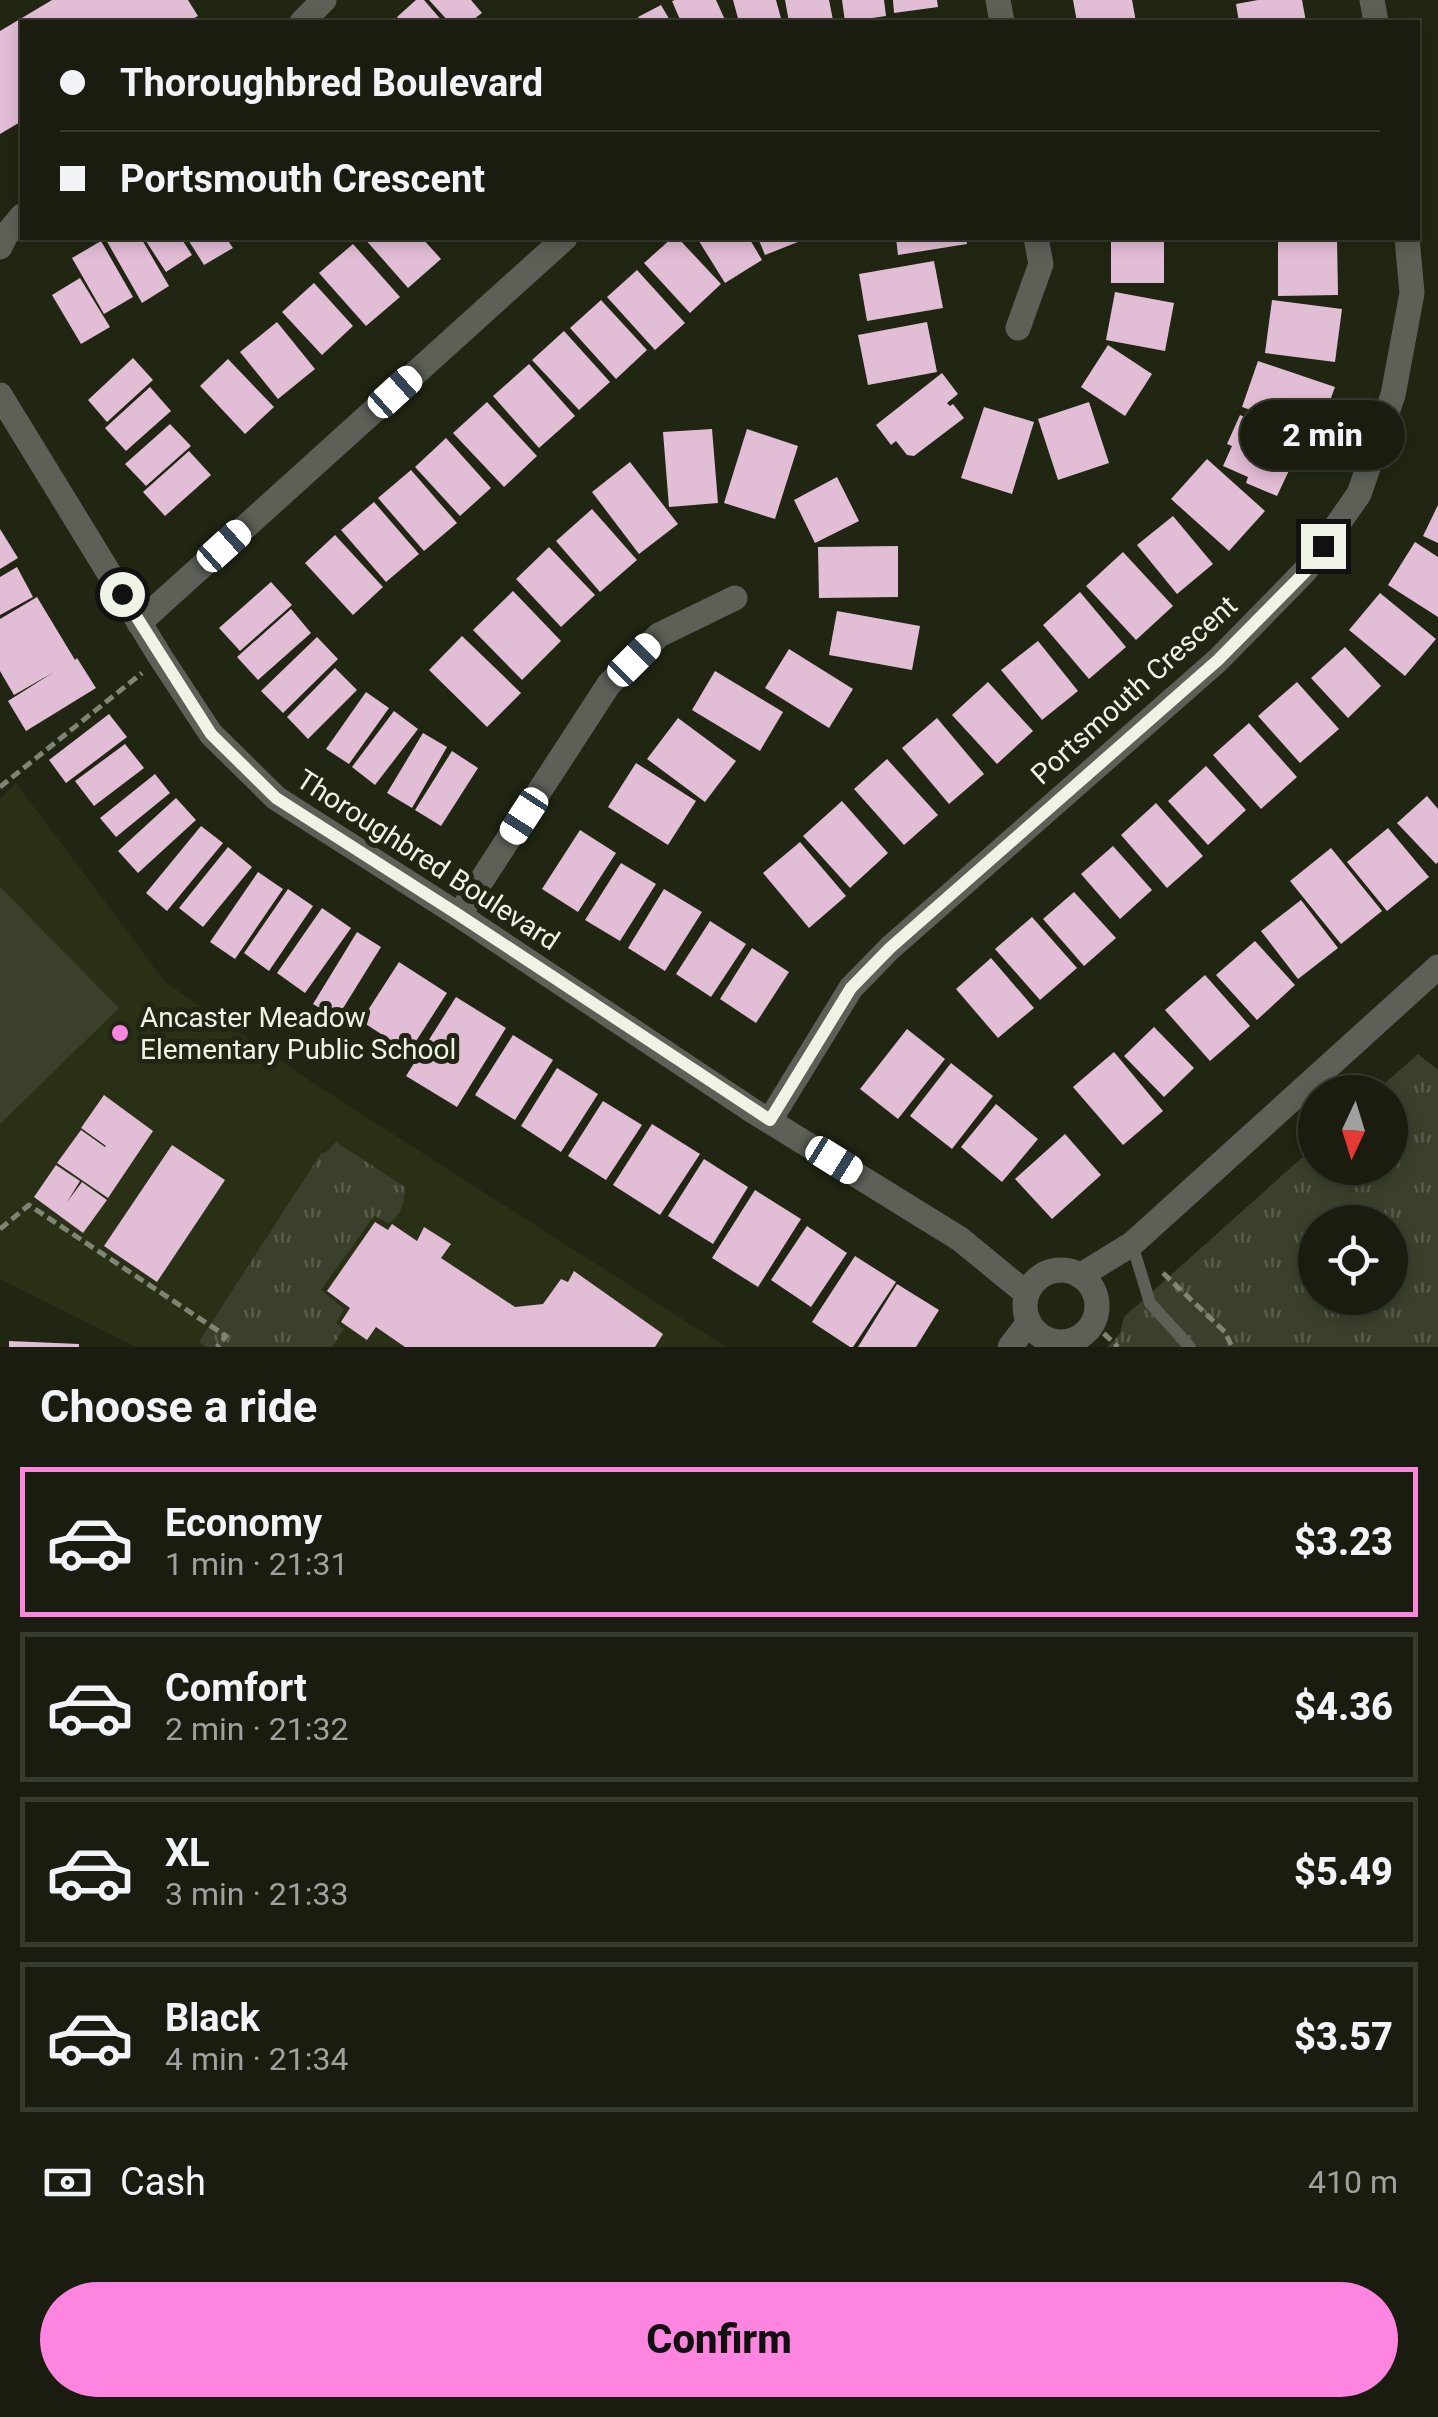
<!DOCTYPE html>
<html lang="en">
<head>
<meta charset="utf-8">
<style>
  body { margin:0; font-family:Roboto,sans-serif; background:#222517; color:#f1f3f6; height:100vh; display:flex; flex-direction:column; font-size:38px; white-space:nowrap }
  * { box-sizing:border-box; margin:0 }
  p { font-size:32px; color:#9fa19e }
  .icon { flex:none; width:55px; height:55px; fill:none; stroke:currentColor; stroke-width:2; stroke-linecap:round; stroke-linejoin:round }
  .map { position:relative; height:1347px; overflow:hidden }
  .details { display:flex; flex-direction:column; background:#191c0e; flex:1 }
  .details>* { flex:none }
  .hud { position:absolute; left:20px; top:20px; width:1400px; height:220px; border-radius:0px; box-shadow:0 5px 15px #0003,0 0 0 2px #373a2e; display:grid; align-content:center; height:220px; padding:0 40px; background:#191c0e }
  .needle { width:65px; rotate:184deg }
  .controls { position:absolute; left:1298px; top:1075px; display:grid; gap:20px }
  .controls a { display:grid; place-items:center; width:110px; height:110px; border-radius:50%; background:#191c0e; box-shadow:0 5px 15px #0003,0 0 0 2px #373a2e; font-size:50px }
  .end { position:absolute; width:45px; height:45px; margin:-22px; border:12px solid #eff3e6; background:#111; box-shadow:0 0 0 5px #111 }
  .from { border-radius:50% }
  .bubble { position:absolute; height:70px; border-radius:35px; background:#191c0e; box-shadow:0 5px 15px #0003,0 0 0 2px #373a2e; font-size:32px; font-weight:800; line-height:70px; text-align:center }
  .car { position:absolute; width:30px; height:60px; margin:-30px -15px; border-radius:12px; box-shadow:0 0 8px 2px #0007; background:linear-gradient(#fff 24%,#345 0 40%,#fff 0 76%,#345 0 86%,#fff 0) }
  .hud b { display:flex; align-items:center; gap:35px; height:95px; font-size:38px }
  .hud b+b { border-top:2px solid #373a2e }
  .hud i { width:25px; height:25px; background:#f1f3f6 }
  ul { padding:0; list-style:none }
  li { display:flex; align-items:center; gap:30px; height:150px; margin:0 20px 15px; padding:0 20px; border:5px solid #373a2e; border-radius:0px }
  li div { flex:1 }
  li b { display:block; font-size:38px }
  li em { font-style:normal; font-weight:800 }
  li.current { border-color:#fe85df }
  li>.icon { width:90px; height:90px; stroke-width:1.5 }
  h2 { padding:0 40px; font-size:45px; line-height:120px }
  .pay { display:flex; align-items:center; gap:25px; height:110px; padding:0 40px; font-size:38px }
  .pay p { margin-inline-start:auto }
  .button { display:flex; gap:20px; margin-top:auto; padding:20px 40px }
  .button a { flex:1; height:115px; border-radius:60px; background:#fe85df; color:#111; font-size:40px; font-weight:800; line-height:115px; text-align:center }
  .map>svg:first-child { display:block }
  .built { fill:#2a3016 }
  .grass { fill:#3b402c }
  .park { fill:url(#park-tufts); fill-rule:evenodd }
  .building { fill:#e2bdd6 }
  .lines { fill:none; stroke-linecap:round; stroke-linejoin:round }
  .path { stroke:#7f8473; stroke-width:5; stroke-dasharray:10 5; stroke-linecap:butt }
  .lane { stroke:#5d6057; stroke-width:12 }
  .street { stroke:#5d6057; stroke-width:25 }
  .route { stroke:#eff3e6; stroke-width:12 }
  .poi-dot { fill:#fe85df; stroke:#212612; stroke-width:4 }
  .labels { text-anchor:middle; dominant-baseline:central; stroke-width:10; stroke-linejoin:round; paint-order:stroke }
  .street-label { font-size:28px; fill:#eff3e6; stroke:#212612 }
  .poi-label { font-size:28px; fill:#eff3e6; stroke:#212612; text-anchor:start }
</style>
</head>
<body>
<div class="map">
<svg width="1438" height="1347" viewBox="0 0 1438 1347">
  <defs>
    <pattern id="park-tufts" width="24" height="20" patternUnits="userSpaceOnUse" patternTransform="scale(2.5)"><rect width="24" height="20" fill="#3b402c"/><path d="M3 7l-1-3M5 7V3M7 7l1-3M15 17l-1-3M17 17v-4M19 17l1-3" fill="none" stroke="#585c4b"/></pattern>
  </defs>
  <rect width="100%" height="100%" fill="#212612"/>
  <!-- built -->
  <path class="built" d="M16,783L165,982L313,1083L726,1347H136L0,1279V799Z"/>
  <!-- grass -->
  <path class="grass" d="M0,887L119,1008L0,1124Z"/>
  <!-- park -->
  <g class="park">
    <path d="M1418,1054L1438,1070V1347H1107L1120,1334L1124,1317L1315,1146V1168H1390V1092H1375ZM1315,1222H1390V1298H1315Z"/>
    <path d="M336,1142L405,1187C404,1203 403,1213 389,1223L374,1216L321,1290L344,1309L336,1323L344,1329L332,1347H206L199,1342L322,1152L325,1153Z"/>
  </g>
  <!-- building -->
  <g class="building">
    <path d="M52,0H188L198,16L187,22H22V121L0,134V31Z"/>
    <path d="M416,0H424L443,22H402L397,17Z"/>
    <path d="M429,0H471L482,13L470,22H449Z"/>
    <path d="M675,0H716L726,22H681L672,1Z"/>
    <path d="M733,0H776L782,22H739Z"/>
    <path d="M785,0H829L833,20L820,22H789Z"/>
    <path d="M842,0H884L886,16L845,22Z"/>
    <path d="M893,0H937L938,7L894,13Z"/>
    <path d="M1073,0H1132L1136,22H1077Z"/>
    <path d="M1258,0H1302L1306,22H1239L1236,4Z"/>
    <path d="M661,5L671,22H641L638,17Z"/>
    <path d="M105,238H141L169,286L142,303Z"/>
    <path d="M144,238H181L192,255L166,272Z"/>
    <path d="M187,238H226L233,248L204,265Z"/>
    <path d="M364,238H422L441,259L408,288Z"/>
    <path d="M672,238H678L721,284L690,313L644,263Z"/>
    <path d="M697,238H749L762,260L725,283Z"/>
    <path d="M758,238H808L765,255Z"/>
    <path d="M896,238H966L967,244L898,255Z"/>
    <rect x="1111" y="238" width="53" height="45"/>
    <path d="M1278,238H1337L1338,295L1278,296Z"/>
    <path d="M101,241L133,297L104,314L72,258Z"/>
    <path d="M353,244L400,297L366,326L319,273Z"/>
    <path d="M934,261L943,308L867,321L859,274Z"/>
    <path d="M637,270L685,323L655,350L607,297Z"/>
    <path d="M80,278L110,327L81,344L52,295Z"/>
    <path d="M314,283L353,326L322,355L282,312Z"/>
    <path d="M1115,292L1174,303L1165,351L1106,340Z"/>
    <path d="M601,300L647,350L616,379L570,328Z"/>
    <path d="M1272,300L1342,309L1335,362L1265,353Z"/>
    <path d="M277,322L315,369L278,399L240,352Z"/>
    <path d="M927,322L937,372L868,385L858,335Z"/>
    <path d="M564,331L610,382L579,410L532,360Z"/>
    <path d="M1108,345L1152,374L1125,416L1081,387Z"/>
    <path d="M133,358L153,380L107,422L88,400Z"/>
    <path d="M228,359L274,407L245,434L200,386Z"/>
    <path d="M1258,361L1335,387L1318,433L1242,407Z"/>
    <path d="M529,364L575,416L539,448L493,396Z"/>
    <path d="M942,373L958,394L947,403L950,406L953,404L964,418L914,456L907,455L896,441L891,445L876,425Z"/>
    <path d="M150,387L171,411L126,451L105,428Z"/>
    <path d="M487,402L537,456L504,487L453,433Z"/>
    <path d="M1089,402L1109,463L1058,480L1038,419Z"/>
    <path d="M984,407L1034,422L1012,494L961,478Z"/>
    <path d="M1240,415L1302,443L1277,496L1246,483L1248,477L1223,466L1232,446L1227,444Z"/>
    <path d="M170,424L191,446L146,486L125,464Z"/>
    <path d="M712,429L718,503L669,507L663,432Z"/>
    <path d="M747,429L798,446L775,519L724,503Z"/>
    <path d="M446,438L491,488L460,516L415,467Z"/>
    <path d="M189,451L211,475L165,516L143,492Z"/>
    <path d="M1207,459L1265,511L1229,551L1171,499Z"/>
    <path d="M630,462L678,524L639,554L592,492Z"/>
    <path d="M411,470L457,523L424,551L378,498Z"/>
    <path d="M837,477L859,521L815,543L794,500Z"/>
    <path d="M374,502L419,554L386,582L341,530Z"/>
    <path d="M1438,505V543L1423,536Z"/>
    <path d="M592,509L637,560L600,592L556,541Z"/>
    <path d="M1173,516L1213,564L1177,594L1137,545Z"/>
    <path d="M0,529L18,558L0,569Z"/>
    <path d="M335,535L383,587L353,615L305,563Z"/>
    <path d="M1415,542L1438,557V617L1388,585Z"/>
    <path d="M898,546V597L819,598L818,547Z"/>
    <path d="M549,547L595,595L561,627L516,579Z"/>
    <path d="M1123,552L1173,606L1136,640L1086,586Z"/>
    <path d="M17,567L33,597L0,615V577Z"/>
    <path d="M271,582L292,605L240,651L219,628Z"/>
    <path d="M513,591L561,641L522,680L473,630Z"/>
    <path d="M1080,592L1126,647L1089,679L1043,625Z"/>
    <path d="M1380,593L1436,639L1405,676L1349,630Z"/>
    <path d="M37,597L75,660L77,658L96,688L26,731L8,701L54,672L14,695L0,671V619Z"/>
    <path d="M291,609L311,633L258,680L237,657Z"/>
    <path d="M837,611L920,626L912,670L829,655Z"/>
    <path d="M462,636L521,693L487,727L429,670Z"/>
    <path d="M317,637L338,659L283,713L261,691Z"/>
    <path d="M1038,641L1078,691L1042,720L1001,670Z"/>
    <path d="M1345,647L1381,686L1348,718L1311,678Z"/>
    <path d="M789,649L853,689L829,728L765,688Z"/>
    <path d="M335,668L357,690L308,739L287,717Z"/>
    <path d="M715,671L783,712L760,751L692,710Z"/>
    <path d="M988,682L1033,731L997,764L952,715Z"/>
    <path d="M1297,682L1339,729L1300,763L1258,716Z"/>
    <path d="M366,692L389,708L349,764L326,749Z"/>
    <path d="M394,711L418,729L375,785L352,767Z"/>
    <path d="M109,714L127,737L66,783L49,760Z"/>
    <path d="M678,718L736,761L705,802L647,759Z"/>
    <path d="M937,718L984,774L949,804L902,748Z"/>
    <path d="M1249,723L1297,777L1261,809L1213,755Z"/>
    <path d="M423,733L447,747L412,808L387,793Z"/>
    <path d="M125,744L144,768L94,806L75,781Z"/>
    <path d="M452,751L478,768L441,826L415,810Z"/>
    <path d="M887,759L938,815L904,845L854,789Z"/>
    <path d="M636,763L696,801L668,845L608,807Z"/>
    <path d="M1206,766L1246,810L1208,845L1168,801Z"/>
    <path d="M155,774L170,793L116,837L100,818Z"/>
    <path d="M1427,796L1438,809V862L1436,864L1397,823Z"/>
    <path d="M176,798L196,820L138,873L118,851Z"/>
    <path d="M842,801L888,853L850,888L803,836Z"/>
    <path d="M1156,803L1203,856L1167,888L1121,835Z"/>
    <path d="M201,826L223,843L167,911L146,893Z"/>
    <path d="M1388,828L1429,877L1387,911L1347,862Z"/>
    <path d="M580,830L616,853L578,912L542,889Z"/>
    <path d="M800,842L846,896L809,928L763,873Z"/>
    <path d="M1113,846L1152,890L1120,919L1081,874Z"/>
    <path d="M228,847L252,867L203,927L179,908Z"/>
    <path d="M1331,848L1382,911L1341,944L1290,881Z"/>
    <path d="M621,863L656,884L620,941L585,920Z"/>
    <path d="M258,872L283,889L235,959L210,942Z"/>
    <path d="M288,889L313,906L269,971L244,953Z"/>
    <path d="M664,889L702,912L665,971L628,948Z"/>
    <path d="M1074,892L1116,938L1084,966L1043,919Z"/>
    <path d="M1301,900L1338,948L1298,979L1261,931Z"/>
    <path d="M322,908L351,928L305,993L277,973Z"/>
    <path d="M1032,917L1077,968L1040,1000L995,949Z"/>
    <path d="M710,921L746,944L711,997L676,974Z"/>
    <path d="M357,932L381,947L337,1018L313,1004Z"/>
    <path d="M1255,941L1295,985L1257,1020L1216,975Z"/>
    <path d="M752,948L789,972L756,1023L720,999Z"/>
    <path d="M991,958L1034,1008L998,1038L956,989Z"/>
    <path d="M399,962L447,993L409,1052L361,1021Z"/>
    <path d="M1205,975L1250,1026L1210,1061L1165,1010Z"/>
    <path d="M456,997L506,1028L457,1107L406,1076Z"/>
    <path d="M1154,1027L1194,1068L1164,1097L1124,1056Z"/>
    <path d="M907,1029L945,1059L898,1119L860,1089Z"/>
    <path d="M513,1035L553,1060L515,1120L475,1095Z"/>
    <path d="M1114,1052L1163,1111L1123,1145L1073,1087Z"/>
    <path d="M951,1063L993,1096L952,1149L910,1116Z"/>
    <path d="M557,1068L598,1094L561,1152L521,1126Z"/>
    <path d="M104,1095L153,1131L108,1198L57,1163L81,1130L105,1147L106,1146L81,1128Z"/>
    <path d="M603,1101L642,1125L606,1180L568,1156Z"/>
    <path d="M996,1104L1038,1139L1002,1182L961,1147Z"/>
    <path d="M652,1124L700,1154L660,1215L613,1185Z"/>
    <path d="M1065,1134L1101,1175L1052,1219L1015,1179Z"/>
    <path d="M172,1145L225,1180L157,1282L104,1246Z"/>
    <path d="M704,1159L748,1187L713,1244L668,1216Z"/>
    <path d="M56,1165L80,1181L67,1202L82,1182L107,1200L83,1233L34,1197Z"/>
    <path d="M755,1190L801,1219L758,1287L712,1258Z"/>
    <path d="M375,1222L388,1230L392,1224L417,1241L424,1227L451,1244L441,1258L515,1307L543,1304L561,1279L568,1282L574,1271L663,1334L655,1347H405L376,1327L367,1340L341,1322L350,1308L327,1291Z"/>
    <path d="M807,1226L847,1253L811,1307L771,1280Z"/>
    <path d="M855,1256L896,1282L853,1347H850L812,1322Z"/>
    <path d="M897,1284L939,1310L916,1347H858Z"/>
    <path d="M9,1341L79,1344V1347H9Z"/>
  </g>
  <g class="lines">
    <!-- path -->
    <g class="path">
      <path d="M0,787L142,673"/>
      <path d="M0,1229L29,1205L226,1336L217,1347"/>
      <path d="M1163,1273L1225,1332L1232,1347"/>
      <path d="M1093,1323L1118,1347"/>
    </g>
    <!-- lane -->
    <path class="lane" d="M1132,1244L1150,1303L1190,1347"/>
    <!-- street -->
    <g class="street">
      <path d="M998,0L1002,22"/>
      <path d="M1372,0L1376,22"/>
      <path d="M302,22L324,0"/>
      <path d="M0,247L6,235L22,216"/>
      <path d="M1018,328L1041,264L1036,238"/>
      <path d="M0,395L161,658L211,734L276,798L459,915L753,1111L960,1239L1027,1294"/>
      <path d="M139,623L565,238"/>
      <path d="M459,915L609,684L659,635L735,598"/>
      <path d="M770,1120L851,988L890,948L1218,660L1305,571L1359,494L1393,395L1412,293L1407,238"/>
      <circle cx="1061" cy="1306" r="36"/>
      <path d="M1080,1276L1132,1244L1438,967"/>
      <path d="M1010,1347L1029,1322"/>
    </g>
  </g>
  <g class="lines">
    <!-- route -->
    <path class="route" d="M122,594L211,734L276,798L459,915L770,1120L851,988L890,948L1218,660L1305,572L1323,546"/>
  </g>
  <!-- markers -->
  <circle class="poi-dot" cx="120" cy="1033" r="10"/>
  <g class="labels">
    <!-- street labels -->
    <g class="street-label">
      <text transform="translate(1134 690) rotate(-42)">Portsmouth Crescent</text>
      <text transform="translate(428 860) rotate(33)">Thoroughbred Boulevard</text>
    </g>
    <!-- poi labels -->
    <g class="poi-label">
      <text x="140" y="1017">Ancaster Meadow<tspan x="140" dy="32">Elementary Public School</tspan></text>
    </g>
  </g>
</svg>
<div class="controls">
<a><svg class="needle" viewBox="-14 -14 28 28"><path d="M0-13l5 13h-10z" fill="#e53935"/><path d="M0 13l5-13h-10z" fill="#9fa19e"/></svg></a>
<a><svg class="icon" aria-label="locate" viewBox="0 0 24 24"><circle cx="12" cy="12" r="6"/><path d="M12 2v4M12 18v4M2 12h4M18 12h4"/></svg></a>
</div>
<i class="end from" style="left:122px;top:594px"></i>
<i class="end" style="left:1323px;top:546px"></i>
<div class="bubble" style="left:1240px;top:400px;width:165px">2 min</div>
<i class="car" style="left:395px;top:392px;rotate:48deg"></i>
<i class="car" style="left:224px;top:546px;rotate:48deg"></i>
<i class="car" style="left:634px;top:660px;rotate:45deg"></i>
<i class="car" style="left:524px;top:816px;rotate:213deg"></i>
<i class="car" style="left:834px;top:1160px;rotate:122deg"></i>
<div class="hud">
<b><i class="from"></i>Thoroughbred Boulevard</b>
<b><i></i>Portsmouth Crescent</b>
</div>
</div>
<section class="details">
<h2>Choose a ride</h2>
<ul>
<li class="current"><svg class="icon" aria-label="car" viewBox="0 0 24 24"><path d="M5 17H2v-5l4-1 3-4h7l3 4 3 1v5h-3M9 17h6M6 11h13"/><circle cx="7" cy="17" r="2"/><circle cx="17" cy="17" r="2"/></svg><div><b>Economy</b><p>1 min · 21:31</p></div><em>$3.23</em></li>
<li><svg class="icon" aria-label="car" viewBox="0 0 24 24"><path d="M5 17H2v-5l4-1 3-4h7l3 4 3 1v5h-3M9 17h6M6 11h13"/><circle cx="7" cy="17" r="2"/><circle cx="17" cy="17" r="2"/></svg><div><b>Comfort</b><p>2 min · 21:32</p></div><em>$4.36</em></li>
<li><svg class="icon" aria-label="car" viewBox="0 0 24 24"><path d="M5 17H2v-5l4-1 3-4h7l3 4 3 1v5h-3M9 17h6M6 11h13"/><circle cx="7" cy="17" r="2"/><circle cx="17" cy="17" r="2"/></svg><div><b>XL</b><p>3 min · 21:33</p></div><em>$5.49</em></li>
<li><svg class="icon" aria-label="car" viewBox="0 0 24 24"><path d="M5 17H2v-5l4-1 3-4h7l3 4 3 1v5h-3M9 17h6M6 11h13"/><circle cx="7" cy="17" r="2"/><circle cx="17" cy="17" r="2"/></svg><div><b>Black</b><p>4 min · 21:34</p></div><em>$3.57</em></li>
</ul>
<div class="pay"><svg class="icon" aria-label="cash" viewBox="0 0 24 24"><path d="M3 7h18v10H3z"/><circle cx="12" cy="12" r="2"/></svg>Cash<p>410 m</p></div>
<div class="button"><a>Confirm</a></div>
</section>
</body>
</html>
